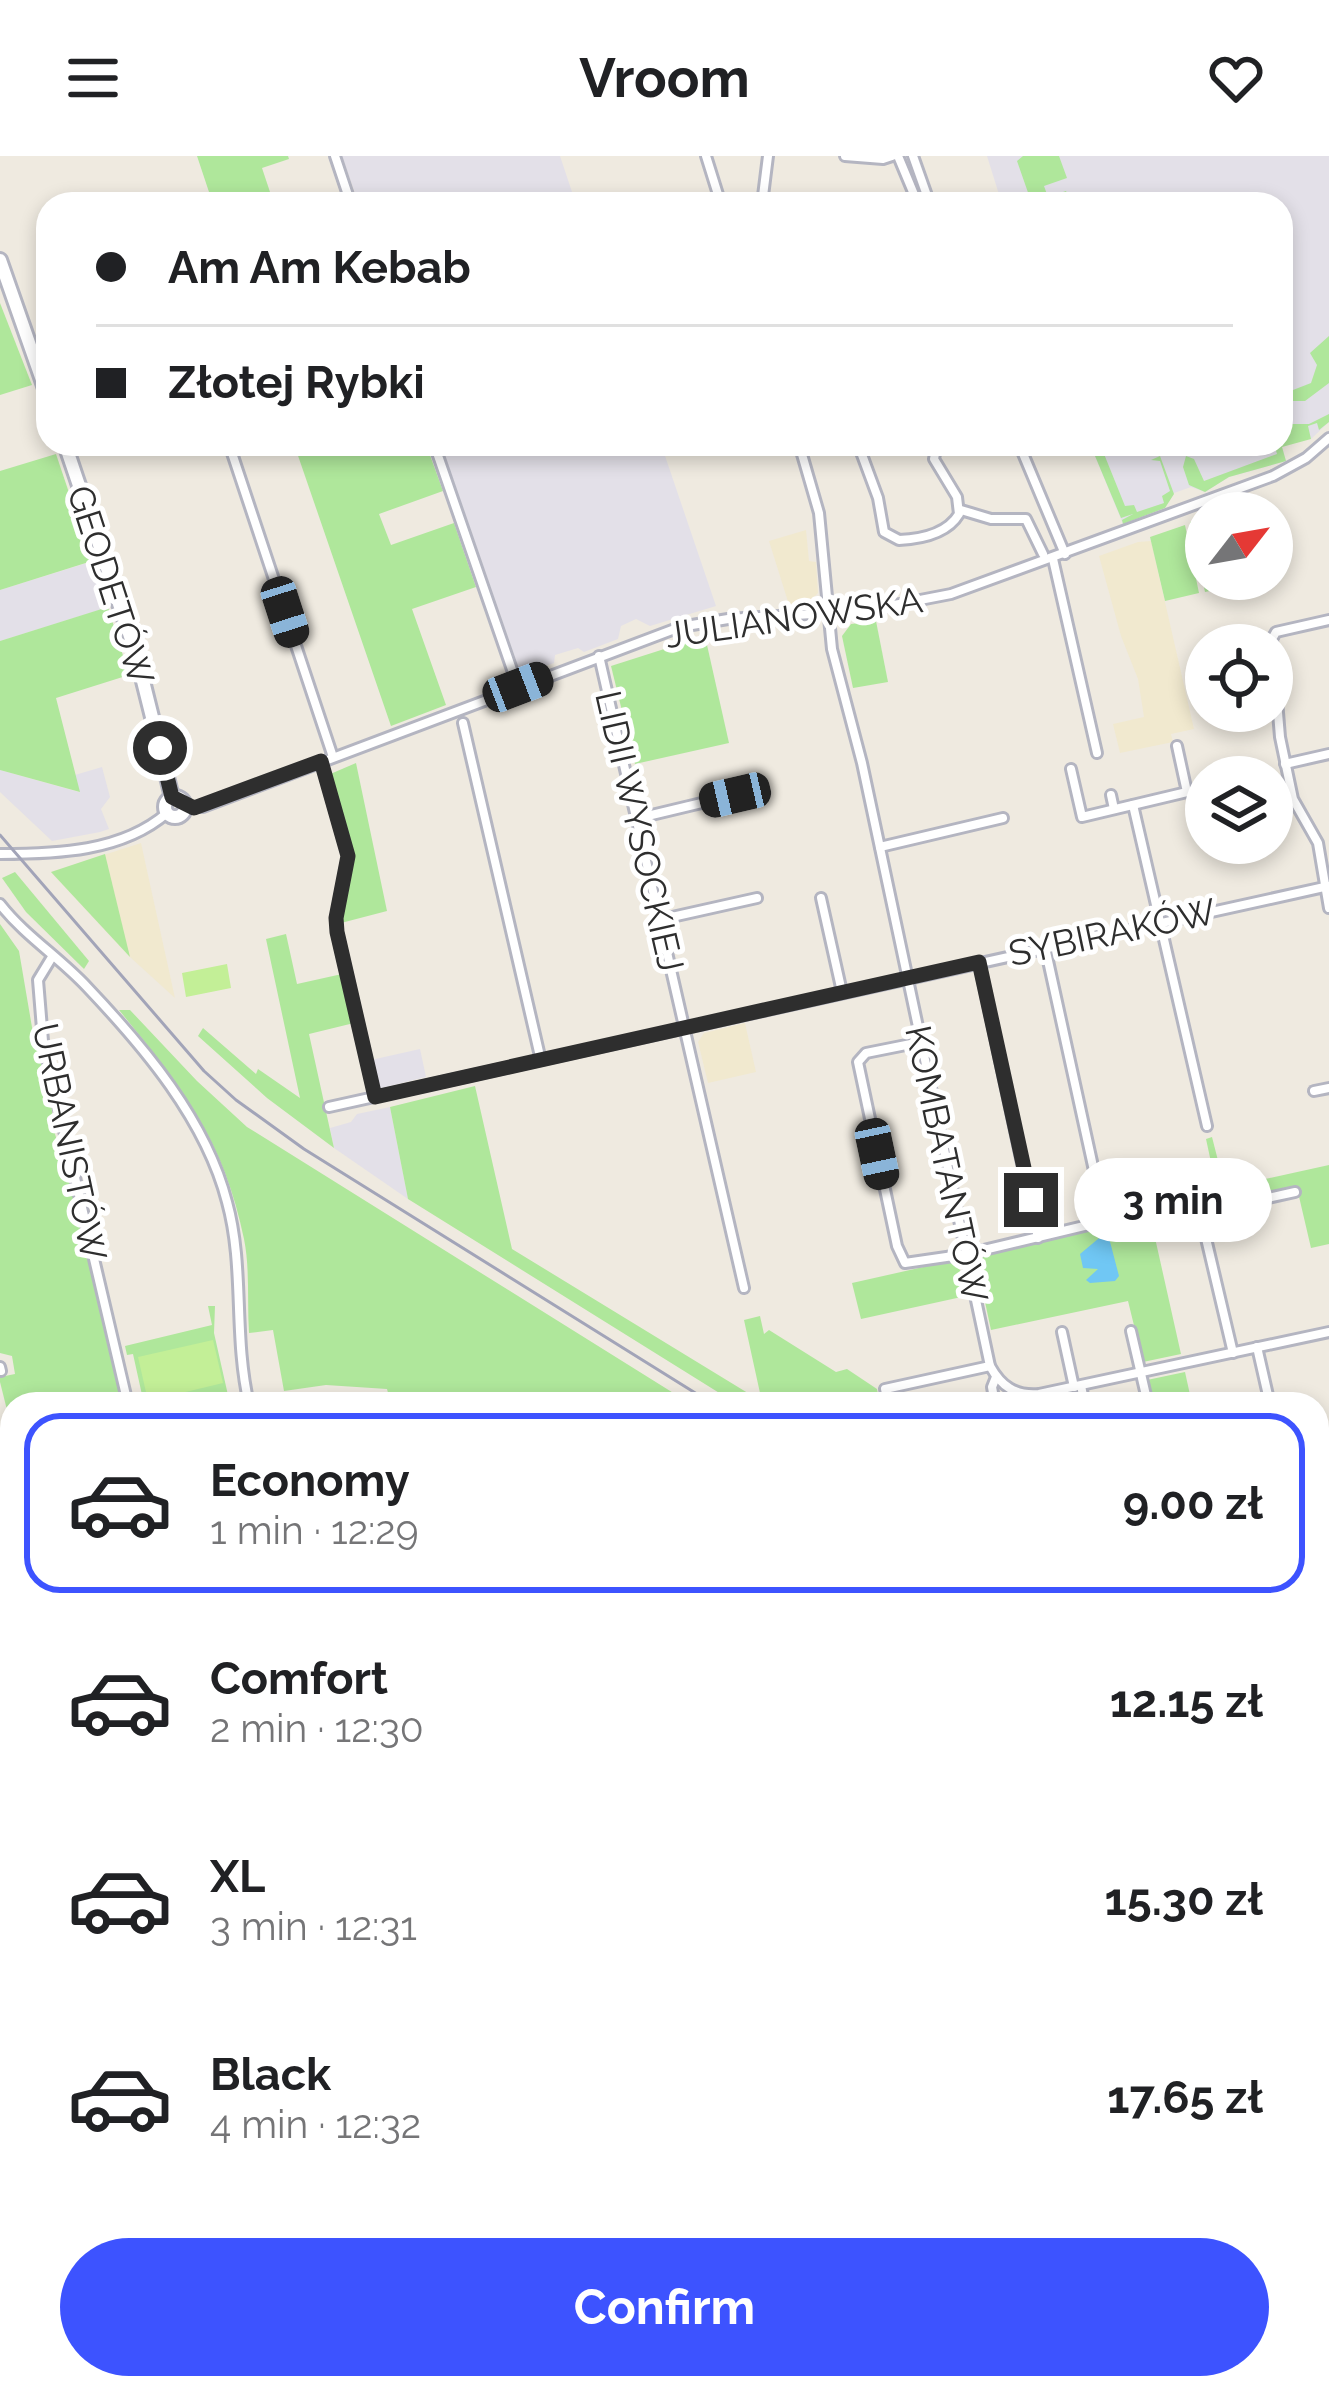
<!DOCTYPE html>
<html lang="en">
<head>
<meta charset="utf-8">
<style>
  body { margin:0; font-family:Raleway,sans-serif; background:#f6f6f6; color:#202124; height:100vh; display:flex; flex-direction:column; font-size:45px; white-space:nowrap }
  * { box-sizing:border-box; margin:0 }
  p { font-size:39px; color:#757577 }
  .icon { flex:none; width:66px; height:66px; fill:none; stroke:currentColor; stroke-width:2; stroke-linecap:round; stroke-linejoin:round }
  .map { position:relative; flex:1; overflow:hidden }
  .details { position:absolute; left:0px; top:1236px; width:1329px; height:1008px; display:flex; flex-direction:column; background:#fff; border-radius:36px 36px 0 0; box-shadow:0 6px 18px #0003 }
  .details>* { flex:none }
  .top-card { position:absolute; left:36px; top:36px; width:1257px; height:264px; border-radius:36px; box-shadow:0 6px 18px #0003; display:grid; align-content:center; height:264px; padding:0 60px; background:#fff }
  .needle { width:78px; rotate:59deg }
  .tools { position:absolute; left:1185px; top:336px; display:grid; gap:24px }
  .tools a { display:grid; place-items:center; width:108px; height:108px; border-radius:50%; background:#fff; box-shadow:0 6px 18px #0003; font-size:60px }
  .end { position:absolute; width:54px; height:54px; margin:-27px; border:15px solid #2e2e2e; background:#fff; box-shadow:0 0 0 6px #fff }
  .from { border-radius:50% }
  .bubble { position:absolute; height:84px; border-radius:42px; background:#fff; box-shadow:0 6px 18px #0003; font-size:39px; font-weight:700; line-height:84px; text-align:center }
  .car { position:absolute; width:36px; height:72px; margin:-36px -18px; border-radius:15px; box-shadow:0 0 9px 3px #0007; background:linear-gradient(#222 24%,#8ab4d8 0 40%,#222 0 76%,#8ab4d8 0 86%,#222 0) }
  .top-card b { display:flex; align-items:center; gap:42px; height:114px; font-size:45px }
  .top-card b+b { border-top:3px solid #e0e0e0 }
  .top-card i { width:30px; height:30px; background:#202124 }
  ul { padding:21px 0 0; list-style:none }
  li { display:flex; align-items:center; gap:36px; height:180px; margin:0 24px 18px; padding:0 36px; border:6px solid transparent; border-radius:36px }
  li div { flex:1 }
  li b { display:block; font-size:45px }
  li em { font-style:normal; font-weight:700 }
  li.active { border-color:#3d53ff }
  li>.icon { width:108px; height:108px; stroke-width:1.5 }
  .button { display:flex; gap:24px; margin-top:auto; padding:24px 60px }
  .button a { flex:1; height:138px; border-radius:72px; background:#3d53ff; color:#fff; font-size:48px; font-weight:700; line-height:138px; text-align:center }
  header { display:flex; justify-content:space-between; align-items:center; height:156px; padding:0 60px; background:#fff; font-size:54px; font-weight:700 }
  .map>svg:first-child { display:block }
  .industrial { fill:#e3e0e8 }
  .education { fill:#f1e9cf }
  .green { fill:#afe79b }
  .pitch { fill:#c3ef97 }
  .water { fill:#70c7f4 }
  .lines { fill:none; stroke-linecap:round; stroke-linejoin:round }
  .street-casing { stroke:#b4b5c1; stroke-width:14 }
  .secondary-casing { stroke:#b4b5c1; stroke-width:18 }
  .street { stroke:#fff; stroke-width:8 }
  .secondary { stroke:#fff; stroke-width:12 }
  .rail { stroke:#a2a4b8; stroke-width:3 }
  .route { stroke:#2e2e2e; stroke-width:15 }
  .labels { text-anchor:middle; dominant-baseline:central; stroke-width:10; stroke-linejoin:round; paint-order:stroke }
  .street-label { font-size:36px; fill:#2e2e2e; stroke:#fff }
</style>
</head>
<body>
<header><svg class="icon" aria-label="menu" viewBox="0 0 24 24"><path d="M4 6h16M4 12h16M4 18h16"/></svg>Vroom<svg class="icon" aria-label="heart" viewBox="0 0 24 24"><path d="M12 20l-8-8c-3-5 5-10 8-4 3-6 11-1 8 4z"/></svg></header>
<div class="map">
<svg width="1329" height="2244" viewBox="0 0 1329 2244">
  <rect width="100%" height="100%" fill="#efeae0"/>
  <!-- industrial -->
  <g class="industrial">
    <path d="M342,0H560L576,48H359Z"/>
    <path d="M987,0H1329V266L1311,283L1307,270L1281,277V48H1002Z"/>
    <path d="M441,288H661L716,450L650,470L636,463L621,470L618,483L584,496L578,492L555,499L554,507L540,512L530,510L519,513Z"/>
    <path d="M1090,288H1281L1286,305L1229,321L1205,336L1191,331L1174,337L1165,352L1123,368Z"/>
    <path d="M90,406L106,452L0,485V434Z"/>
    <path d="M102,611L110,641L101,653L109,673L100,676L52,685L0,636V614L79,636L75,619Z"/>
    <path d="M420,893L426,921L378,933L371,904Z"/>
    <path d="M390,951L408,1043L334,992L330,972L351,966L357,958Z"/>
    <path d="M1317,1527L1329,1535V1625L1317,1617Z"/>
  </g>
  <!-- education -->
  <g class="education">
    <path d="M806,374L809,405L816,406L818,437L805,450L790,452L769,385Z"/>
    <path d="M1151,385L1194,573L1171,578L1173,586L1120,597L1113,568L1144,561L1138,523L1121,480L1099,400L1138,386Z"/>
    <path d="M141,687L175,842L130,801L51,716Z"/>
    <path d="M745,867L756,916L708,927L698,886L704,877Z"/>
  </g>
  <!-- green -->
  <g class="green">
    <path d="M197,0H288L289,3L262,12L274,48H213Z"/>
    <path d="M1023,0H1059L1067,22L1044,30L1048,41L1066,35L1072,48H1032L1017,5Z"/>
    <path d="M0,147L32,229L0,239Z"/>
    <path d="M1329,180V227L1305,245H1281V230L1293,234L1311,227L1317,209L1310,197Z"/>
    <path d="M1329,258V266L1319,274L1317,267L1308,270L1311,283L1282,291L1286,305L1229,321L1205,336L1189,329L1183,311L1186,300L1194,303L1204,325L1277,298L1274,288H1281V268H1309Z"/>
    <path d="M294,288H426L443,335L379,358L391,389L454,367L476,431L412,453L446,549L391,570Z"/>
    <path d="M1090,288H1100L1125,350L1134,349L1137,356L1164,347L1162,340L1170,335L1160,305L1151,304L1160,300L1174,338L1165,352L1123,368L1122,364L1133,358L1121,362Z"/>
    <path d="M56,298L92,405L0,434V315Z"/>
    <path d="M1206,361V423H1243L1244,428L1205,436L1190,366Z"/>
    <path d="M1185,369L1199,437L1165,445L1150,381Z"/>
    <path d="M108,451L129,519L56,542L80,636L0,614V485Z"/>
    <path d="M876,465L888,526L853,532L842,480L851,468Z"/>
    <path d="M705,480L729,587L635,608L611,510Z"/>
    <path d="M356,607L387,755L341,767L353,702L328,619Z"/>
    <path d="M105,698L130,801L51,716Z"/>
    <path d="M15,716L89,805L84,813L26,756L2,722Z"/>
    <path d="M0,768L19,795L34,883L50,936L54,975L66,1012L64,1022L69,1023L122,1248H12V1261L9,1262L0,1226V1221L15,1218L12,1200L0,1197Z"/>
    <path d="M286,778L297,828L342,818L354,867L309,878L334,992L267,942L198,880L203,872L256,918L258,913L300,942L266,783Z"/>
    <path d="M119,854H130L197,925L247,971L691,1248H391L387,1233L326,1229L284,1235L273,1174L249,1177C247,1146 250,1112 244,1083C224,984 181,930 119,854Z"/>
    <path d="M475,930L512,1093L756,1242L760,1237L744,1164L760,1160L764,1178L769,1174L836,1216L847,1213L877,1233L880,1248H737L408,1043L390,951Z"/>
    <path d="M1212,981L1225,1032L1329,1009V1088L1311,1092L1297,1032L1151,1064L1181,1198L1143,1206L1128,1145L991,1174L975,1099L1111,1070L1109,1057L1217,1034L1206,983Z"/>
    <path d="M950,1105L960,1114L966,1140L861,1163L852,1127Z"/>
    <path d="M208,1150H215L214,1177L230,1248H209L207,1244L144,1248L133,1198L127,1199L125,1190L212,1169Z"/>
    <path d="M1185,1216L1192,1248H1152L1147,1224Z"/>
    <path d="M1043,2232H1155L1093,2244H1045Z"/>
  </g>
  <!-- pitch -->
  <g class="pitch">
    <path d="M227,808L231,832L186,841L182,817Z"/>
    <path d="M213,1184L223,1227L148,1245L138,1201Z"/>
  </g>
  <!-- water -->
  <path class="water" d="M1104,1078H1108L1119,1120L1115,1125L1090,1127L1086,1124L1098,1113L1083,1112L1080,1098Z"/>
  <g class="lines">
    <!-- street casing -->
    <g class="street-casing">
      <g id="street">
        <path d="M335,0L351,48"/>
        <path d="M706,0L721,48"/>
        <path d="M845,0L883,3L892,0"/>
        <path d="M898,0L918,48"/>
        <path d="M913,0L930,48"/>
        <path d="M762,48L768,0"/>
        <path d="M229,288L333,601"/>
        <path d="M434,288L518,531"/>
        <path d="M799,288L819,357L832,493L862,607L990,1210C1001,1230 1015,1240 1039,1238L1329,1176"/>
        <path d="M858,288L878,342L884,376L899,384C921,383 947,378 959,358L957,341L934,303L937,288"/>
        <path d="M1019,288L1065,398"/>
        <path d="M961,354L991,363H1026L1043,398"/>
        <path d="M1053,403L1097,597"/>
        <path d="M1329,464L1276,476L1272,483L1280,581L1293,643L1318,687L1329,752"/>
        <path d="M599,500L744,1132"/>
        <path d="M463,567L539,896"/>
        <path d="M321,605L348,700L336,762L337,776L375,941"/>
        <path d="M1285,608L1329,598"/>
        <path d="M1071,613L1082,661L1187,636L1177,590"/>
        <path d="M1111,639L1114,653"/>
        <path d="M1133,649L1207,970"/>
        <path d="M186,651H203L680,471L728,463L863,455L951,438L1273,320L1306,302L1329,282"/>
        <path d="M639,662L735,639"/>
        <path d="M880,691L1003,662"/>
        <path d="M0,698C56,698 122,696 167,657"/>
        <path d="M821,742L842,836"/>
        <path d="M0,748C25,780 59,801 87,831C144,891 206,964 227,1046C245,1111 233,1179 249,1248"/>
        <path d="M663,763L757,742"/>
        <path d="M52,801L38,824L43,885L128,1248"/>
        <path d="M979,806L1038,1082"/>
        <path d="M921,886L866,897L858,906L897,1090L905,1107L967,1098L1105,1065L1045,791"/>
        <path d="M1314,935L1329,932"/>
        <path d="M329,951L1329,730"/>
        <path d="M1131,1175L1148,1248"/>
        <path d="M1062,1176L1074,1231"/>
        <path d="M1257,1191L1270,1248"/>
        <path d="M1233,1197L1200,1057L1295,1036"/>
        <path d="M0,1211L1,1215"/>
        <path d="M1081,1230L1085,1248"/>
        <path d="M887,1242L885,1233L990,1210"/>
        <path d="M995,1248L992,1231L996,1221"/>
        <path d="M1317,1286L1329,1284"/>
        <path d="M0,1349L12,1346"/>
        <path d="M1317,1387L1329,1384"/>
        <path d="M1317,1460L1325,1495L1317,1516"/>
        <path d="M1317,1701L1329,1699"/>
        <path d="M0,1732L12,1731"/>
        <path d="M1317,1735L1329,1732"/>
        <path d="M0,1785L12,1783"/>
        <path d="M0,1855L12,1852"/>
        <path d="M1317,1884L1329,1881"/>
        <path d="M0,1898L12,1895"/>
        <path d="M0,1998L12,1995"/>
        <path d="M1317,2032L1329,1966"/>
        <path d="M0,2050L12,2048"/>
        <path d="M1317,2126L1329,2123"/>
        <path d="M0,2143L12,2141"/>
        <path d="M469,2232L472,2244"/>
        <path d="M74,2234L86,2239L121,2232"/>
        <path d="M729,2244L789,2232"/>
        <path d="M1261,2244L1269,2232"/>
      </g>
    </g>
    <!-- secondary casing -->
    <g class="secondary-casing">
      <g id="secondary">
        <path d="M0,104L48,241"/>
        <path d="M65,288L137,501L172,641"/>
        <circle cx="175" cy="651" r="10"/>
      </g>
    </g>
    <!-- street -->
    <use href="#street" class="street"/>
    <!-- secondary -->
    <use href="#secondary" class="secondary"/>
    <!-- rail -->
    <g class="rail">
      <path d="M0,679L204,915L236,944L304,993L713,1248"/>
      <path d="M1317,1628L1329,1637"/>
    </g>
  </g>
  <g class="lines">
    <!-- route -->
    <path class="route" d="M160,592L172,641L194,652L321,605L348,700L336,762L337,776L375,941L979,806L1031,1044"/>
  </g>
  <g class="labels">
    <!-- street labels -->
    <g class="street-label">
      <text transform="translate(111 429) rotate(72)">GEODETÓW</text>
      <text transform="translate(794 461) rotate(-8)">JULIANOWSKA</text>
      <text transform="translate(640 675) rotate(77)">LIDII WYSOCKIEJ</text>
      <text transform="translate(1112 776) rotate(-12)">SYBIRAKÓW</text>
      <text transform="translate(70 986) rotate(78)">URBANISTÓW</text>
      <text transform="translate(947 1008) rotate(78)">KOMBATANTÓW</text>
    </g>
  </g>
</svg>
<div class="tools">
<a><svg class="needle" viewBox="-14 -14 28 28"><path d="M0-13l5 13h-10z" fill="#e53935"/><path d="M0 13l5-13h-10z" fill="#757577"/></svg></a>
<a><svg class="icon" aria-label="locate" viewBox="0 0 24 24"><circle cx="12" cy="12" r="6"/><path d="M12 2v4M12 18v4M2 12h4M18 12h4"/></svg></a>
<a><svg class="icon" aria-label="layers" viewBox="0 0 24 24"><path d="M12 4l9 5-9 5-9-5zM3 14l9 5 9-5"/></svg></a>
</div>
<i class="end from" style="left:160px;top:592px"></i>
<i class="end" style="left:1031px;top:1044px"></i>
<div class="bubble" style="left:1074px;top:1002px;width:198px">3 min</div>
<i class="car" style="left:285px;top:456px;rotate:162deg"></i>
<i class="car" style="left:518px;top:531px;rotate:69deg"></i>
<i class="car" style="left:735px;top:639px;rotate:257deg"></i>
<i class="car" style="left:877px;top:998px;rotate:168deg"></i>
<div class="top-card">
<b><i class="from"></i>Am Am Kebab</b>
<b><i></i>Złotej Rybki</b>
</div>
<section class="details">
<ul>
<li class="active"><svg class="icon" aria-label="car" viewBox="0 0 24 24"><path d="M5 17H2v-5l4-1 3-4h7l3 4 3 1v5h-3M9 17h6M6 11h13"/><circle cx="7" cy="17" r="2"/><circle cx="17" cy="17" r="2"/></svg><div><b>Economy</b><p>1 min · 12:29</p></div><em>9.00 zł</em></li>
<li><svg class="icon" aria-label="car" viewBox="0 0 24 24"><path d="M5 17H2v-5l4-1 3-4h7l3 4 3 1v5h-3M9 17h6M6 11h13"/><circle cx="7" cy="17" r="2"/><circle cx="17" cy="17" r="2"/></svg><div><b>Comfort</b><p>2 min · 12:30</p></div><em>12.15 zł</em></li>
<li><svg class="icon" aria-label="car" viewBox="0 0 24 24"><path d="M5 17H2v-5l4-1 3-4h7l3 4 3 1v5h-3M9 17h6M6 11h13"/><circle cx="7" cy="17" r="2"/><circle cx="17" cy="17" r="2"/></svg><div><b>XL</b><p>3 min · 12:31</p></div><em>15.30 zł</em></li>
<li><svg class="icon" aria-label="car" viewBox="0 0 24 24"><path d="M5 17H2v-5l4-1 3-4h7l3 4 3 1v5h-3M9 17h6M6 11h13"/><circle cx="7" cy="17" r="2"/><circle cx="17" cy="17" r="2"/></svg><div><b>Black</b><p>4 min · 12:32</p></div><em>17.65 zł</em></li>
</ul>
<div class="button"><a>Confirm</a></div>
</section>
</div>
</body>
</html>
